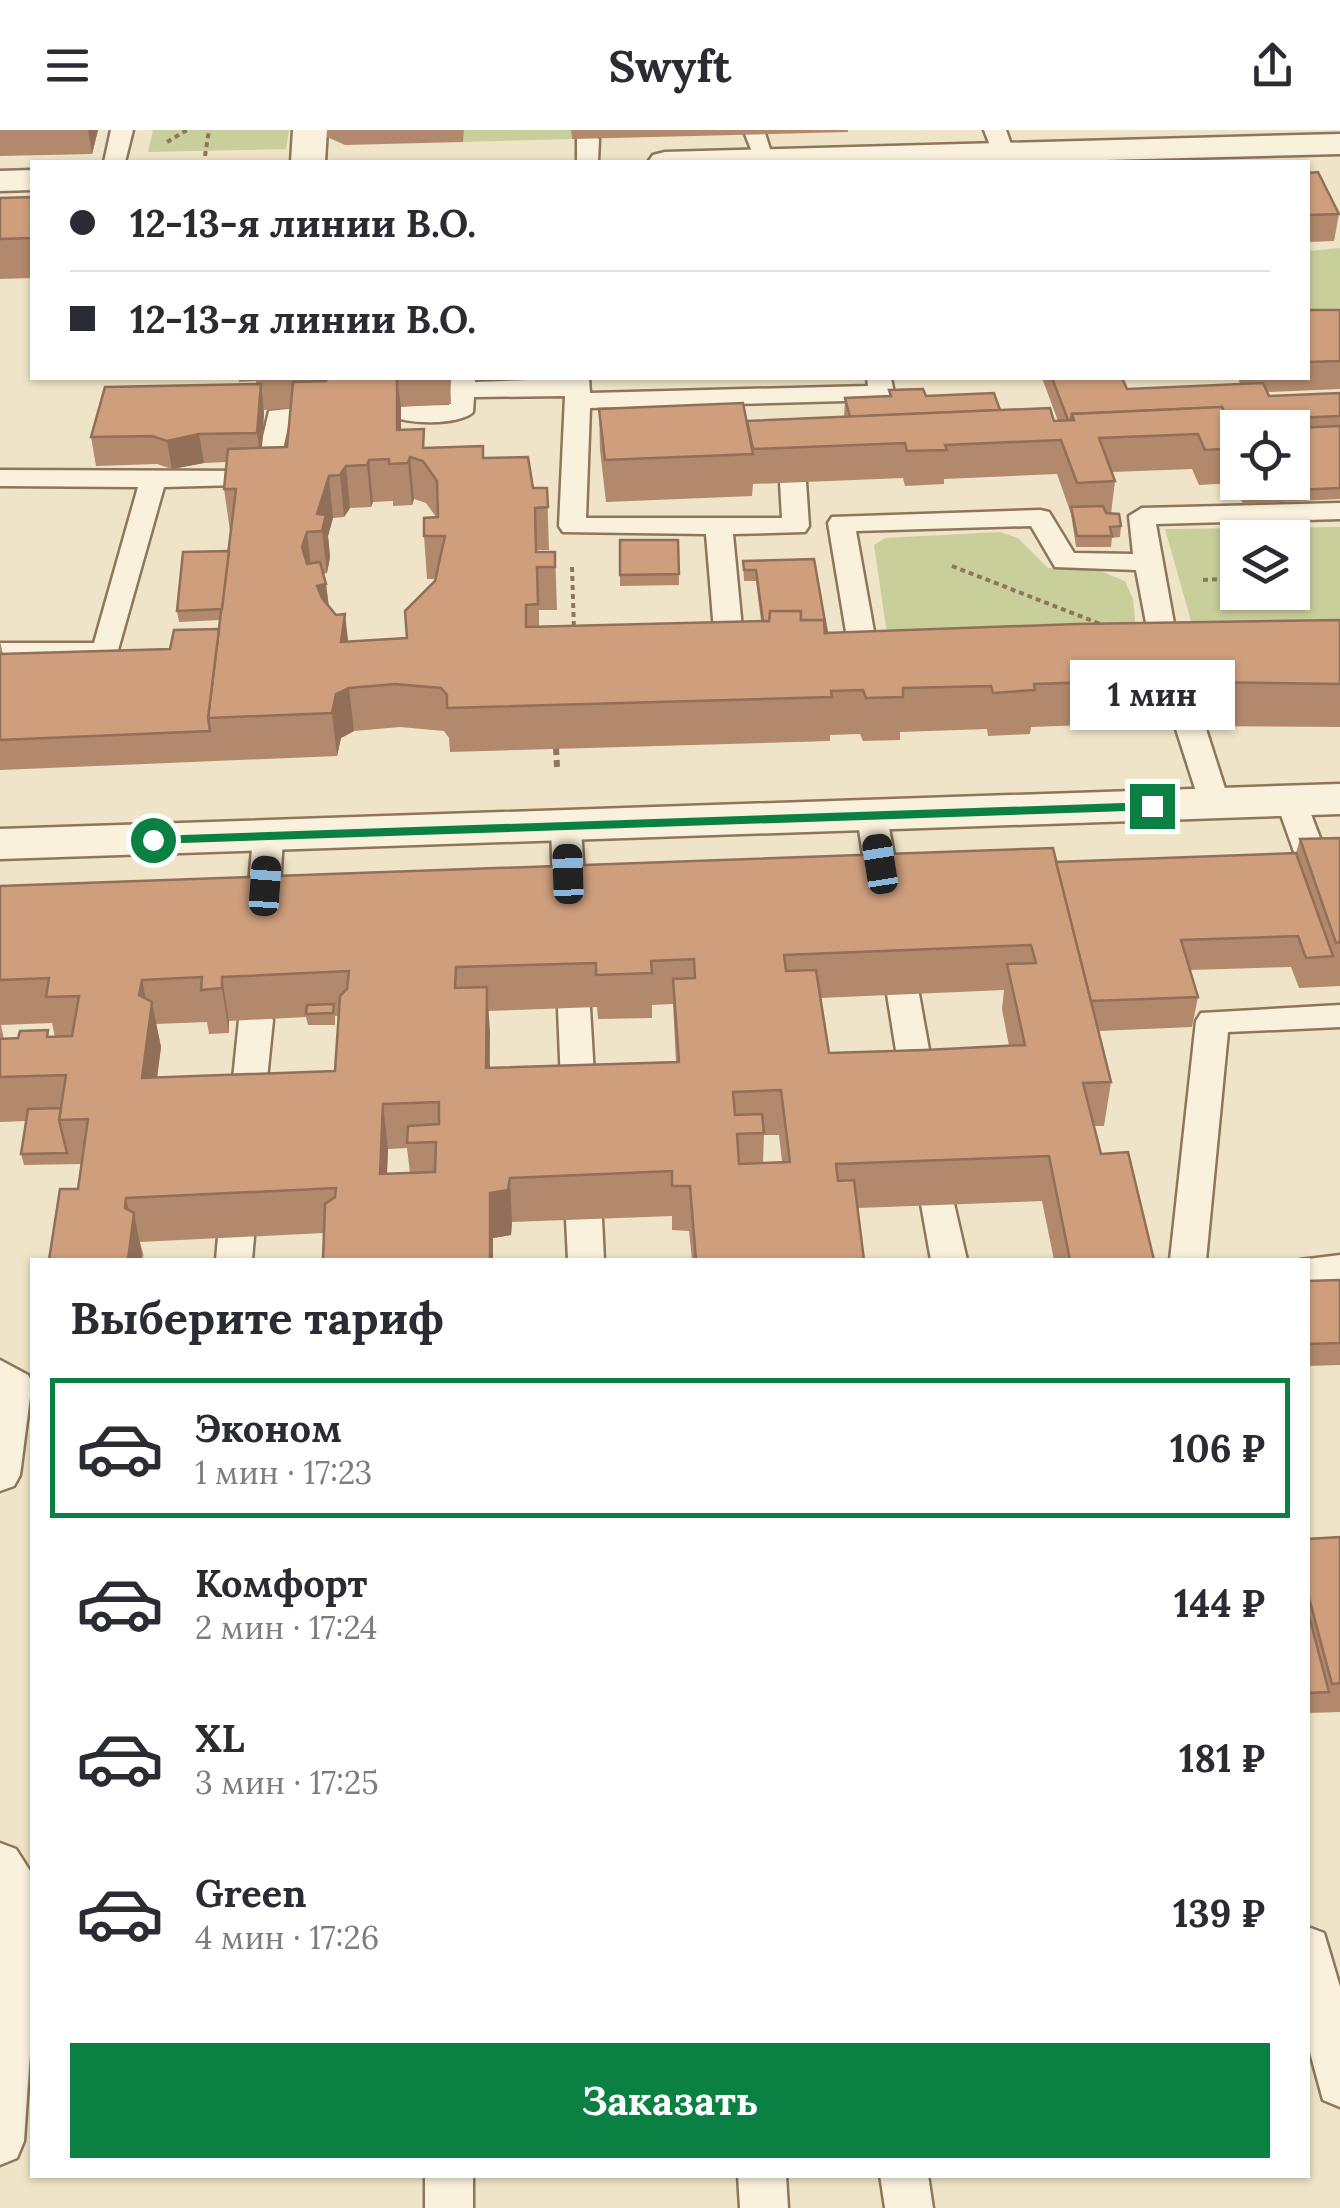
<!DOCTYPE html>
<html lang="ru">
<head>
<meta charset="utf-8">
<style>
  body { margin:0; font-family:Lora,serif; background:#f7f7f7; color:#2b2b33; height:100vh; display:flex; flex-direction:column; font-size:38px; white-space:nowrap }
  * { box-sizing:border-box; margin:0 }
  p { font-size:32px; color:#7c7c81 }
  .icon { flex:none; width:55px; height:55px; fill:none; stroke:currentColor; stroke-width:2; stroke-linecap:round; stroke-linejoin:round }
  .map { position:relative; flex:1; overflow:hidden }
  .details { position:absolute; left:30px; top:1128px; width:1280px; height:920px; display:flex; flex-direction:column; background:#fff; border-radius:0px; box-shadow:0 2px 8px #0004 }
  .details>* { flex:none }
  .hud { position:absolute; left:30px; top:30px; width:1280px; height:220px; border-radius:0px; box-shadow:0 2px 8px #0004; display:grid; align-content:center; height:220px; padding:0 40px; background:#fff }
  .controls { position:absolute; left:1220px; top:280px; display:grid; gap:20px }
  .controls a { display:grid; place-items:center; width:90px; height:90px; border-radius:0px; background:#fff; box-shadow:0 2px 8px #0004; font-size:50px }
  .end { position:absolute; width:45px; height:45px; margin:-22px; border:12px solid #0b8043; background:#fff; box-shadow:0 0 0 5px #fff }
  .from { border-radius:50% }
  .bubble { position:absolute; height:70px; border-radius:0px; background:#fff; box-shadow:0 2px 8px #0004; font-size:32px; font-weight:700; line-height:70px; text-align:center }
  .car { position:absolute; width:30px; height:60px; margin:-30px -15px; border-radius:12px; box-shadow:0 0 8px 2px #0007; background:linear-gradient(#222 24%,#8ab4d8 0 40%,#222 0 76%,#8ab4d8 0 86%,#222 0) }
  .hud b { display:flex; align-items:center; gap:35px; height:95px; font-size:38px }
  .hud b+b { border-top:2px solid #e1e1e2 }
  .hud i { width:25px; height:25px; background:#2b2b33 }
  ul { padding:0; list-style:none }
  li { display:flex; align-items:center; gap:30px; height:140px; margin:0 20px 15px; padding:0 20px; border:5px solid transparent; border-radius:0px }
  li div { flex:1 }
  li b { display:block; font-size:38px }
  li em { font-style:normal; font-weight:700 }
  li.current { border-color:#0b8043 }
  li>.icon { width:90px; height:90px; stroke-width:1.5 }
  h2 { padding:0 40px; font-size:45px; line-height:120px }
  .primary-button { display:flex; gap:20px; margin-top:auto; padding:20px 40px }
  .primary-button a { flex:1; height:115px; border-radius:0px; background:#0b8043; color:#fff; font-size:40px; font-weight:700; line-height:115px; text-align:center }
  header { display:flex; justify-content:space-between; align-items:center; height:130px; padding:0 40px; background:#fff; font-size:45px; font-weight:700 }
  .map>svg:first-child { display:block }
  .green { fill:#c9cf9b; fill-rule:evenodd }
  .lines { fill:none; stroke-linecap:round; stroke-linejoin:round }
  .lane-casing { stroke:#8d765c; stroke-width:5 }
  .street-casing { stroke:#8d765c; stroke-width:5 }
  .path-far1 { stroke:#8d765c; stroke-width:4; stroke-dasharray:5 4; stroke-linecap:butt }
  .path { stroke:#8d765c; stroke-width:6; stroke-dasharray:8 5; stroke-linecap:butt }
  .lane { fill:#faf1dc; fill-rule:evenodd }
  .street { fill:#faf1dc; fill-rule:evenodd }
  .wall { fill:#b2896c; fill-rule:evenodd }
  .shaded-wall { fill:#916f58 }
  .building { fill:#cf9f7d; stroke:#916f58; stroke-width:2.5; fill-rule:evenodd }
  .route { fill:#0b8043 }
</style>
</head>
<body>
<header><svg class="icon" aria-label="menu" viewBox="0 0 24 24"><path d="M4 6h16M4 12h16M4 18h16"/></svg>Swyft<svg class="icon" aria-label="share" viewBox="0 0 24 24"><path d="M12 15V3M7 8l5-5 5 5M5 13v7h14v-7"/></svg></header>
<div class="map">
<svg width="1340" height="2078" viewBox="0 0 1340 2078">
  <rect width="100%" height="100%" fill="#f0e4c8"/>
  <!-- green -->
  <g class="green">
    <path d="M153,0H289L286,19L148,22Z"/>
    <path d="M464,0H571L572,9L463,12Z"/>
    <path d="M1340,118V182L1314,183L1308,173V121Z"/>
    <path d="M1340,397V501L1194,502L1165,399ZM1238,408H1292V462H1238Z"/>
    <path d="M1000,402L1018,408L1048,438L1098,440L1125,451L1133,469L1136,500L888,511L874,415L885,408Z"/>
  </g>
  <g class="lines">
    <!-- lane casing -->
    <g class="lane-casing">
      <g id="lane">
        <path d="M111,0H133L125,32H104Z"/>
        <path d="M748,0H764L774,32H756L745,4Z"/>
        <path d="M984,0H1006L1014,23L1011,28H995Z"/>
        <path d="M588,3L599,9L598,32H577V9Z"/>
        <path d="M451,248H475V252L589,248L590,263L868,256L867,248H891L894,263L882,270L590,278L586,388H782L780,352L793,344L806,352L809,396L805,402L733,404L743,509C730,522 697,522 684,509L688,503L714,501L706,404L563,402L559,396L565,266L474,267L473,282C461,295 401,296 389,283L401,276L449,275Z"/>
        <path d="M309,270L318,272L321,285L317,290L289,293L275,354L164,357L116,527L0,529V513H94L138,357L0,356V340L255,341L269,281L296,278L300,272Z"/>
        <path d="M1340,373V389L1156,394L1177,510L1194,512L1198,518C1189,531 1161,532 1151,519L1136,440L1055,437L1031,396L856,401L878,524L888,526L892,532L888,538H855L851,532L828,393L832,387L1040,380L1049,382L1074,423L1133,424L1129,386L1142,378Z"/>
        <path d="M1190,587L1200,590L1205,596L1230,674L1226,681H1204L1200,674L1175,596L1180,590Z"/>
        <path d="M1291,662L1302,664L1306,671L1337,753L1332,760H1310L1305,753L1276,671L1280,664Z"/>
        <path d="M872,678L883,680L887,687L902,769L897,776H875L870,769L857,687L861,680Z"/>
        <path d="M566,688L577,691L581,698L586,780L581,787L570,790L559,787L554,780L551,698L555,691Z"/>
        <path d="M268,697L279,700L283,707L278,791L273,798L262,801L251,798L246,791L253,707L257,700Z"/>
        <path d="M903,853L915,856L919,864L937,964L932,972L920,976L908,972L903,964L887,864L891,856Z"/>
        <path d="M574,867L586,870L590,878L596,979L591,988L579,991L567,988L562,979L558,878L562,870Z"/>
        <path d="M1340,875V897L1228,902L1206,1130H1170L1196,891L1201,883Z"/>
        <path d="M256,879L268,882L273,890L263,988L258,997L246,1000L234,997L229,988L239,890L244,882Z"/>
        <path d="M939,1061L952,1065L967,1130H931L921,1074L926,1065Z"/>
        <path d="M584,1076L597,1080L602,1089L604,1130H568L566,1089L571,1080Z"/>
        <path d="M236,1094L249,1098L254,1107L252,1130H216L218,1107L223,1098Z"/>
        <path d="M1340,1125V1153L1308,1154V1130H1300Z"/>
        <path d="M0,1230L28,1245L32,1252L20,1345L14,1356L0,1361Z"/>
        <path d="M0,1713L16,1719L32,1744V1895L24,2011L17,2028L0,2035Z"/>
        <path d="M1308,1797L1324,1803L1340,1857V1977L1323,1970L1308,1915Z"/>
        <rect x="425" y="2045" width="48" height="33"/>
        <path d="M738,2045H786L788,2078H740Z"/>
        <path d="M880,2045H928L933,2078H885Z"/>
      </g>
    </g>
    <!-- street casing -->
    <g class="street-casing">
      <g id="street">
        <path d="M293,0H327L325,32H291Z"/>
        <path d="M1340,4V24L1027,32H648L653,25L665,22Z"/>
        <path d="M32,40V60L0,61V41Z"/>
        <path d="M1340,654V684L0,729V699Z"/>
      </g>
    </g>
    <!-- path-far1 -->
    <g class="path-far1">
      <path d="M167,12L187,0"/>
      <path d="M205,26L209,0"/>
      <path d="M952,436L1108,497"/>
      <path d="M572,437L574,500"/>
      <path d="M1203,450L1238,448"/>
    </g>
    <!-- path -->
    <path class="path" d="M556,617L557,637"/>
    <!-- lane -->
    <use href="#lane" class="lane"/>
    <!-- street -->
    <use href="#street" class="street"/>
  </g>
  <!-- wall -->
  <g class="wall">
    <path d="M0,0H98L92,24L0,26Z"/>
    <path d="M327,0H464L463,12L345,15L327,7Z"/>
    <path d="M571,0H848V2L572,9Z"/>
    <path d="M1308,43L1339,84L1334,111L1308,112Z"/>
    <path d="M32,67V148L0,149V68Z"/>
    <path d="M1308,180H1340V259L1267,262L1269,266L1340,263V369L1243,374L1234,353L1199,355L1192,339L1112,342L1115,351L1111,384L1121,396L1120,407L1112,408L1111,417H1076L1071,384L1057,344L944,349V354L905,356L903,348L753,354L752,366L606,372L600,320L599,279L747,291L844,287L845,268L889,266V260L1058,291L1042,248H1122L1127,259L1240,254L1238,248H1308ZM1238,298H1292V352H1238Z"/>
    <path d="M239,248H450L451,274L401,277V299L426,318L484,328L533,358H547L549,420H537V422H555L557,480H539V497L761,491L756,451H744L743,431L814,429L827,503L1340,490V597L1190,596L1120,600L1117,594L1031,597L1030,604L988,606L987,599L900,602V610L863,611L860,604L830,605V611L450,622L449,608L444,601L400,597L354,601L341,608L337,626L0,640V511L3,524L170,519L219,499L220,490L179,492L177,481L229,421L231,401H230L224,359L227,332L204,333L172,339L157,334L96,336L91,307L256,254V251L239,252ZM291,278L287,317L262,318L264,280ZM414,369L426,373L436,387L424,406L427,449H435V451L407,508L348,512L329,476L326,454L323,444L327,443L330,427L328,406L333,388L344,387L350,378L371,377L373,372L393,371V376L412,375Z"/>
    <path d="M620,410H678L679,455L620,456Z"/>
    <path d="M1340,708V856L1299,858L1291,837L1190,840L1198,867L1192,897L1099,901L1111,952L1104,996H1094L1101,1024L1154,1130H1054L1042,1071L858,1078L864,1130H692L689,1101L672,1100V1086L512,1092L511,1105L493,1108L324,1103L140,1112L144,1127L78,1059L81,1034L24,1035L21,1024L26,991L0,992V756L1056,732L1296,723L1300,709ZM1004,860L1002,879L1009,916L829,923L820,868ZM673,874L676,932L490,938L488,881L597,877L598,889L652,888V875ZM335,886H339L335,941L157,948L161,917L156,894L207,892L209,904L229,903V891L306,887L308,895H335ZM52,893L55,907L4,909L1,895ZM764,1005H779L782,1032L763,1033ZM407,1018L410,1043L387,1044L388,1019Z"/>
    <path d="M1340,1150V1235L1308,1236V1151Z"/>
    <path d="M1340,1407V1582L1308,1583V1409Z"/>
  </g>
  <!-- shaded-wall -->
  <g class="shaded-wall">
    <path d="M88,0H98L92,24Z"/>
    <path d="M397,248L401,277V333L397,300Z"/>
    <path d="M261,254L264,283L261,331L257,303Z"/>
    <path d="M199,304L204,333L172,339L167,311Z"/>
    <path d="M410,327L414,369L412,375L408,333Z"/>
    <path d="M369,330L373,372L371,377L367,335Z"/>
    <path d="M346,336L350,378L344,387L340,345Z"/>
    <path d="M329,346L333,388L328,406L330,427L327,443L322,401L317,384Z"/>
    <path d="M307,402L312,445L302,417Z"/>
    <path d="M326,454L331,497L317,456Z"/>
    <path d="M345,484L350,527L341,512Z"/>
    <path d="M349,558L354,601L341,608L337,626L332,583L336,564Z"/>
    <path d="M222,847L229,891V903L222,858Z"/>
    <path d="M142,850L150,888L152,872L161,917L151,993L142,948L139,865Z"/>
    <path d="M487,857L490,902L489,982L486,938Z"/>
    <path d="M383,974L388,1019L385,1089L380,1044Z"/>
    <path d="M510,1048L512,1092L511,1105L493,1108V1130H490V1063Z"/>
    <path d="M126,1068L132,1096L134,1083L143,1130H128L125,1078Z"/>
  </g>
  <!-- building -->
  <g class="building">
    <path d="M1318,42L1339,84L1308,85V43Z"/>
    <path d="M32,67V108L0,109V68Z"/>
    <path d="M1308,180H1340V231L1308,232Z"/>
    <path d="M326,248H397V300L424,299L423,318L483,316V328L528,327L533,358H547L548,377L535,378L536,422H555V437H537L538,474L526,475V497L769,491L770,481H801V490H824L825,503L1077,494L1340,490V554L1198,552L1126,557L1124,551L1034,554L1035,560L993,563L991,556L903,558V567L866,568L863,560L831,561L832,567L447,578V565L441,558L395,554L349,558L336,564L332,583L208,588L236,359H224L228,319L287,317L293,252L326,251ZM410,327L423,331L437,351L438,387L424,388V406H445L435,451L405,481L407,508L341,512L345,484L336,485L322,468L317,456L326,454L320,432L307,434L302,417L307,402L322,401L326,385L317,384L329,346L340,345L346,336L367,335L369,330L389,329V334L408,333Z"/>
    <path d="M1052,248H1122L1127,259L1263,253L1269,266L1340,263V286L1228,291L1222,277L1072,284L1071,290H1068Z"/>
    <path d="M261,254L257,303L199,304L167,311L152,306L91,307L105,257Z"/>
    <path d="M923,259L926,266L994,263L1000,280L850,287L845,268L891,266L889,260Z"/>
    <path d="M743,273L753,324L605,330L599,279Z"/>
    <path d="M1222,277L1238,312V318L1205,320L1198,304L1099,308L1115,351L1077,353L1061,310L945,315L947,320L907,321L905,313L753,319L747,291L1050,278L1054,291L1074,290L1072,284Z"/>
    <path d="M1340,296V358L1245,362L1241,352H1292V298Z"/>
    <path d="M1103,376L1106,383L1119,384L1121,396L1110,397L1112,406H1077L1071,377Z"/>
    <path d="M620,410H678L679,444L620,445Z"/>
    <path d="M229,421L222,479L177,481L183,422Z"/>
    <path d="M814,429L827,503H825L824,490H801V481H770L769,491H763L756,440H744L743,431Z"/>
    <path d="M219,499L208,588L210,601L0,610V524L170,519L174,500Z"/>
    <path d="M1340,708V812L1336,813L1300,709Z"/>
    <path d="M1053,718L1111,952L1083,953L1101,1024L1128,1022L1154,1130H1070L1049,1026L836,1034L838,1051L854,1050L864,1130H696L690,1056H672V1041L510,1048L508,1060L490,1063V1130H323L325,1074L335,1067L336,1058L126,1068L125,1078L134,1083L128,1130H49L60,1059H78L88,989L59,990L66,945L0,947V909L18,908L20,901L48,900L47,907L72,906L79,866L46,867L49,848L0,850V756ZM1031,815L1036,833L1007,834L1025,915L925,920L829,923L816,840L786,841L784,825ZM694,829L695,848L673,849L679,932L486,938L487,857L455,858L456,837L596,833V845L652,843L651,831ZM349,841L347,859L340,866L335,941L142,948L152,872L139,865L142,850L202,847L201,860L222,858V847ZM781,960L790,1032L739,1034L737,1004L764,1003L762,984L735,985L733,962ZM439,972V994L408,996L407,1013L436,1012L435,1042L380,1044L383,974Z"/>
    <path d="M1296,723L1333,826L1306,828L1298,806L1181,810L1198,867L1091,871L1056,732Z"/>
    <path d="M334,874L333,883L306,884L307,875Z"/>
    <path d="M61,978L59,990L67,1023L21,1024L28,979Z"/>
    <path d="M1340,1150V1213L1308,1214V1151Z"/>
    <path d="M1340,1407V1553L1332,1554L1308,1464V1409Z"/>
    <path d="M1308,1482L1329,1562L1308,1563Z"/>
  </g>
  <!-- route -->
  <path class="route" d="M1152,672L1157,673V680L153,714L146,710L153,706Z"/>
</svg>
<div class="controls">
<a><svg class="icon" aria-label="locate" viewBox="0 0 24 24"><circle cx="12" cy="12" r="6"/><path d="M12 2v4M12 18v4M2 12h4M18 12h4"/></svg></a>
<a><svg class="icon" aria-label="layers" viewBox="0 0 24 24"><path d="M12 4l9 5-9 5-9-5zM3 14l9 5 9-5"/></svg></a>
</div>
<i class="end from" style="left:153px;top:710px"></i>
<i class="end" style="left:1152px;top:676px"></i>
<div class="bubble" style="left:1070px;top:530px;width:165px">1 мин</div>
<i class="car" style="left:880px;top:734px;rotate:351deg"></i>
<i class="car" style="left:568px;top:744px;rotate:358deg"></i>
<i class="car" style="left:265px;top:756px;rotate:4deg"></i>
<div class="hud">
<b><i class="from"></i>12-13-я линии В.О.</b>
<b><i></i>12-13-я линии В.О.</b>
</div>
<section class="details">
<h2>Выберите тариф</h2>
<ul>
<li class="current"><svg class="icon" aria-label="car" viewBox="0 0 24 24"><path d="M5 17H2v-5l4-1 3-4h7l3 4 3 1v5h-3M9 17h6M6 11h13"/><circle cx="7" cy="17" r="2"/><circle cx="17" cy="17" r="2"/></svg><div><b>Эконом</b><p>1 мин · 17:23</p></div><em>106 ₽</em></li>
<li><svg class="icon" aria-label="car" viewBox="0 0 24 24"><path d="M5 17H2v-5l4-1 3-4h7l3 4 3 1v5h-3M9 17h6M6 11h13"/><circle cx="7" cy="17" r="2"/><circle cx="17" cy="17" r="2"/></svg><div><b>Комфорт</b><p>2 мин · 17:24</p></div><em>144 ₽</em></li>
<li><svg class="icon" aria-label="car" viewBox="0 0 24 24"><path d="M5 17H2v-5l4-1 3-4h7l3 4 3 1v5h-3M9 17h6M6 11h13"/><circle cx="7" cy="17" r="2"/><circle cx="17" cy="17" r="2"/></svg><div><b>XL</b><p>3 мин · 17:25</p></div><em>181 ₽</em></li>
<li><svg class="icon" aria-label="car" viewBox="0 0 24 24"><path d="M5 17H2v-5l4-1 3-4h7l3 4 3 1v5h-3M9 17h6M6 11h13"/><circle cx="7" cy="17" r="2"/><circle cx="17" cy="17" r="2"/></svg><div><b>Green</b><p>4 мин · 17:26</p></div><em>139 ₽</em></li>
</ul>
<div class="primary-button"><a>Заказать</a></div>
</section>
</div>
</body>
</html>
